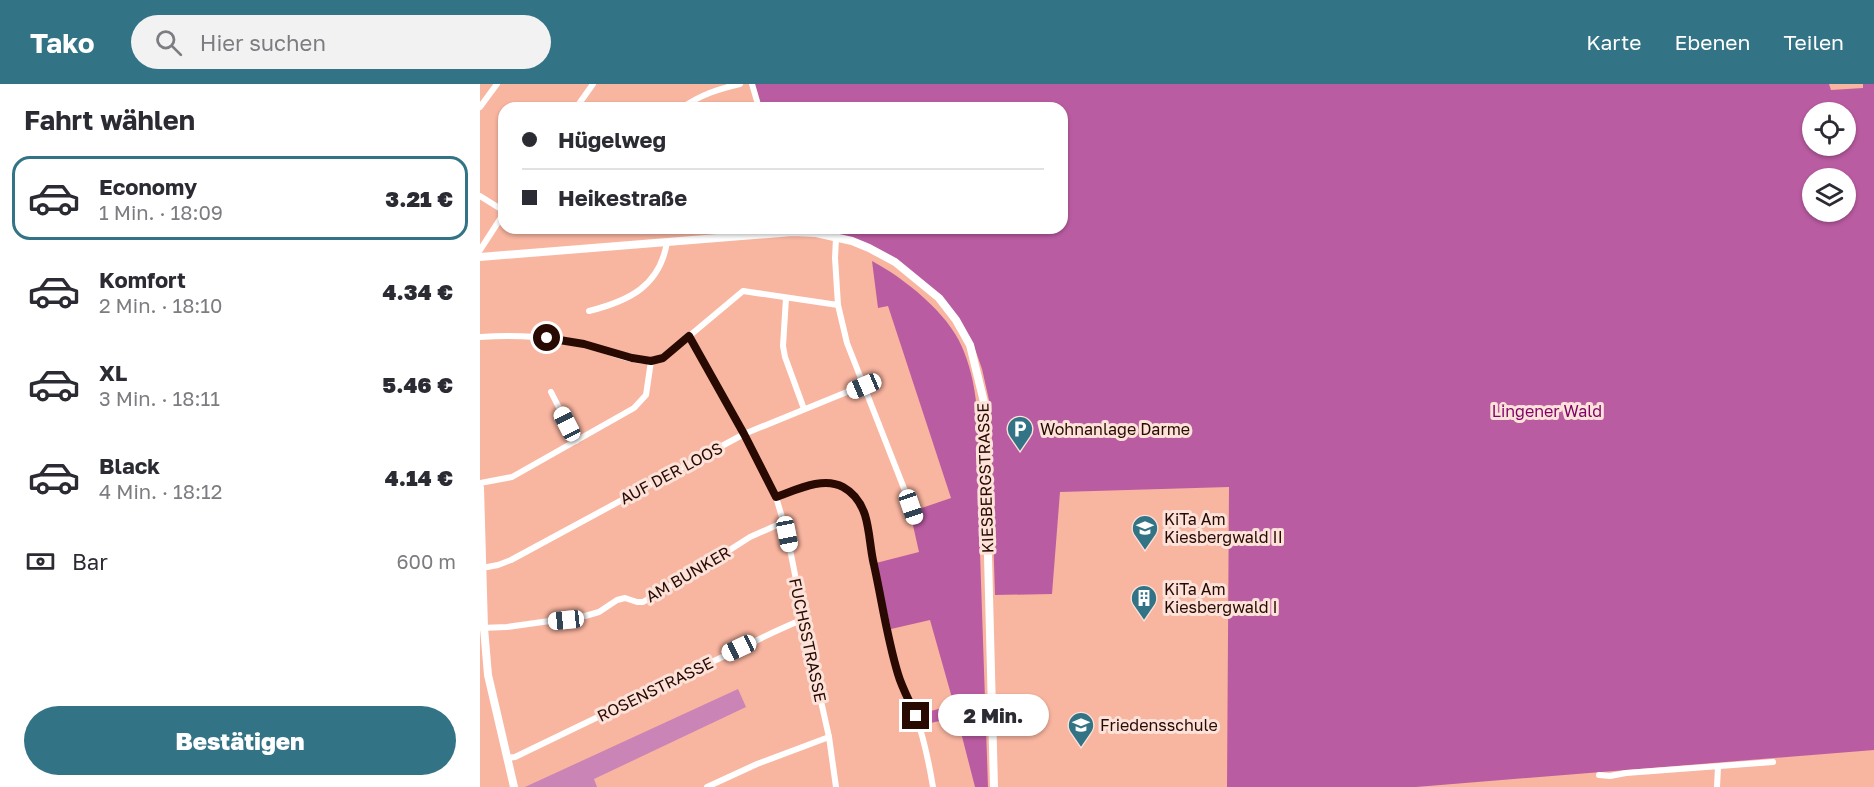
<!DOCTYPE html>
<html lang="de">
<head>
<meta charset="utf-8">
<style>
  body { margin:0; font-family:"Golos Text",sans-serif; background:#f2f2f3; color:#2b2b33; height:100vh; display:flex; flex-direction:column; font-size:22px; white-space:nowrap }
  * { box-sizing:border-box; margin:0 }
  p { font-size:20px; color:#7c7c81 }
  .icon { flex:none; width:33px; height:33px; fill:none; stroke:currentColor; stroke-width:2; stroke-linecap:round; stroke-linejoin:round }
  .map { position:relative; flex:1; overflow:hidden }
  .side { display:flex; flex-direction:column; background:#fff; width:480px }
  .side>* { flex:none }
  .top-card { position:absolute; left:18px; top:18px; width:570px; height:132px; border-radius:18px; box-shadow:0 2px 4px #0004; display:grid; align-content:center; height:132px; padding:0 24px; background:#fff }
  .fabs { position:absolute; left:1322px; top:18px; display:grid; gap:12px }
  .fabs a { display:grid; place-items:center; width:54px; height:54px; border-radius:50%; background:#fff; box-shadow:0 2px 4px #0004; font-size:30px }
  .end { position:absolute; width:27px; height:27px; margin:-14px; border:8px solid #280a03; background:#fff; box-shadow:0 0 0 3px #fff }
  .from { border-radius:50% }
  .bubble { position:absolute; height:42px; border-radius:21px; background:#fff; box-shadow:0 2px 4px #0004; font-size:20px; font-weight:800; line-height:42px; text-align:center }
  .car { position:absolute; width:18px; height:36px; margin:-18px -9px; border-radius:8px; box-shadow:0 0 4px 2px #0007; background:linear-gradient(#fff 24%,#345 0 40%,#fff 0 76%,#345 0 86%,#fff 0) }
  .top-card b { display:flex; align-items:center; gap:21px; height:57px; font-size:22px }
  .top-card b+b { border-top:2px solid #e1e1e2 }
  .top-card i { width:15px; height:15px; background:#2b2b33 }
  ul { padding:0; list-style:none }
  li { display:flex; align-items:center; gap:18px; height:84px; margin:0 12px 9px; padding:0 12px; border:3px solid transparent; border-radius:18px }
  li div { flex:1 }
  li b { display:block; font-size:22px }
  li em { font-style:normal; font-weight:800 }
  li.current { border-color:#327486 }
  li>.icon { width:54px; height:54px; stroke-width:1.5 }
  h2 { padding:0 24px; font-size:27px; line-height:72px }
  .pay { display:flex; align-items:center; gap:15px; height:66px; padding:0 24px; font-size:22px }
  .pay p { margin-inline-start:auto }
  .action { display:flex; gap:12px; margin-top:auto; padding:12px 24px }
  .action a { flex:1; height:69px; border-radius:36px; background:#327486; color:#fff; font-size:24px; font-weight:800; line-height:69px; text-align:center }
  header { display:flex; align-items:center; gap:36px; box-sizing:border-box; height:84px; padding:0 30px; background:#327486; color:#fff }
  header strong { font-size:28px }
  nav { display:flex; gap:33px; margin-inline-start:auto; font-size:21px }
  .search { width:420px; height:54px; background:#f2f2f3; display:flex; align-items:center; gap:15px; box-sizing:border-box; padding:0 21px; border-radius:33px; color:#7c7c81; font-size:22px }
  main { display:flex; flex:1; min-height:0 }
  .map>svg:first-child { display:block }
  .green { fill:#cb84b6 }
  .forest { fill:#ba5ca2; fill-rule:evenodd }
  .lines { fill:none; stroke-linecap:round; stroke-linejoin:round }
  .minor { stroke:#fff; stroke-width:6 }
  .tertiary { stroke:#fff; stroke-width:8 }
  .route { stroke:#280a03; stroke-width:8 }
  .labels { text-anchor:middle; dominant-baseline:central; stroke-width:6; stroke-linejoin:round; paint-order:stroke }
  .park-label { font-size:16px; fill:#7f0069; stroke:#fce2d9 }
  .poi-label { font-size:16px; fill:#280a03; stroke:#fce2d9; text-anchor:start }
  .street-label { font-size:16px; fill:#280a03; stroke:#fce2d9 }
</style>
</head>
<body>
<header>
<strong>Tako</strong>
<div class="search"><svg class="icon" aria-label="search" viewBox="0 0 24 24"><circle cx="10" cy="10" r="6"/><path d="M15 15l6 6"/></svg>Hier suchen</div>
<nav><a>Karte</a><a>Ebenen</a><a>Teilen</a></nav>
</header>
<main>
<section class="side">
<h2>Fahrt wählen</h2>
<ul>
<li class="current"><svg class="icon" aria-label="car" viewBox="0 0 24 24"><path d="M5 17H2v-5l4-1 3-4h7l3 4 3 1v5h-3M9 17h6M6 11h13"/><circle cx="7" cy="17" r="2"/><circle cx="17" cy="17" r="2"/></svg><div><b>Economy</b><p>1 Min. · 18:09</p></div><em>3.21 €</em></li>
<li><svg class="icon" aria-label="car" viewBox="0 0 24 24"><path d="M5 17H2v-5l4-1 3-4h7l3 4 3 1v5h-3M9 17h6M6 11h13"/><circle cx="7" cy="17" r="2"/><circle cx="17" cy="17" r="2"/></svg><div><b>Komfort</b><p>2 Min. · 18:10</p></div><em>4.34 €</em></li>
<li><svg class="icon" aria-label="car" viewBox="0 0 24 24"><path d="M5 17H2v-5l4-1 3-4h7l3 4 3 1v5h-3M9 17h6M6 11h13"/><circle cx="7" cy="17" r="2"/><circle cx="17" cy="17" r="2"/></svg><div><b>XL</b><p>3 Min. · 18:11</p></div><em>5.46 €</em></li>
<li><svg class="icon" aria-label="car" viewBox="0 0 24 24"><path d="M5 17H2v-5l4-1 3-4h7l3 4 3 1v5h-3M9 17h6M6 11h13"/><circle cx="7" cy="17" r="2"/><circle cx="17" cy="17" r="2"/></svg><div><b>Black</b><p>4 Min. · 18:12</p></div><em>4.14 €</em></li>
</ul>
<div class="pay"><svg class="icon" aria-label="cash" viewBox="0 0 24 24"><path d="M3 7h18v10H3z"/><circle cx="12" cy="12" r="2"/></svg>Bar<p>600 m</p></div>
<div class="action"><a>Bestätigen</a></div>
</section>
<div class="map">
<svg width="1394" height="703" viewBox="0 0 1394 703">
  <rect width="100%" height="100%" fill="#f8b5a0"/>
  <!-- green -->
  <path class="green" d="M258,605L266,623L114,695L117,703H45Z"/>
  <!-- forest -->
  <g class="forest">
    <path d="M273,0H1349L1351,6L1383,4V0H1394V666L936,703H747L749,403L580,408L572,510L515,511L512,414V354L509,316L502,285L493,259L443,199L374,155L331,144H582V24H281ZM1332,28H1365V62H1332ZM1332,94H1365V128H1332Z"/>
    <path d="M392,177C424,194 468,229 482,263C506,318 496,382 499,439C502,527 505,615 508,703H495L477,633L442,641L439,630L474,621L450,536L411,545L396,479L439,468L430,428L471,414L408,222L398,224Z"/>
  </g>
  <g class="lines">
    <!-- minor -->
    <g class="minor">
      <path d="M272,0L279,24"/>
      <path d="M0,23L17,0"/>
      <path d="M96,24L113,0"/>
      <path d="M202,24C220,11 238,5 260,0"/>
      <path d="M0,112L24,127"/>
      <path d="M356,154L355,174L358,221L367,259L436,435"/>
      <path d="M0,166L24,129"/>
      <path d="M306,214L303,262L305,273L324,325"/>
      <path d="M109,227C149,217 180,202 187,158"/>
      <path d="M209,252L264,350L296,413L307,450L332,577L349,653L356,703"/>
      <path d="M0,253C28,251 56,252 84,256C91,258 99,259 107,261C130,267 160,284 183,274L263,207L358,221"/>
      <path d="M71,308L96,357"/>
      <path d="M0,399L32,393L154,324L166,311L171,277"/>
      <path d="M296,413C318,405 348,390 370,407C389,422 388,453 392,475C401,513 407,553 418,590C423,605 431,618 436,632C444,655 449,679 453,703"/>
      <path d="M2,484L18,481L31,476L264,350L384,301"/>
      <path d="M0,544L27,543L105,532L119,528L137,516L145,514L157,518H163L234,476L270,453L304,438"/>
      <path d="M27,674L35,673L294,548L314,539L324,538"/>
      <path d="M1119,691L1130,692L1146,689L1293,678"/>
      <path d="M227,703L277,680L349,653"/>
      <path d="M1237,703L1238,683"/>
    </g>
    <!-- tertiary -->
    <g class="tertiary">
      <path d="M0,173L313,148L336,149L372,157L389,164L415,178L459,214L476,236L490,261L504,318L514,703"/>
      <path d="M0,404L4,544L8,591L34,703"/>
    </g>
  </g>
  <g class="lines">
    <!-- route -->
    <path class="route" d="M67,254L104,260L152,274L171,277L183,274L209,252L264,350L296,413C316,406 343,392 363,403C374,409 381,419 385,431C390,447 390,465 394,481C402,517 407,554 418,590C422,604 430,618 436,632"/>
  </g>
  <!-- icons -->
  <defs>
    <g id="parking-pin" transform="scale(1.35)"><path d="M0 17L-7.5 6A9.5 9.5 0 1 1 7.5 6Z" fill="#327486" stroke="#fce2d9"/><path d="M-3.5-5.5H1a3.5 3.5 0 0 1 0 7H-1V5.5H-3.5ZM-1-3.4V-.6H.8a1.4 1.4 0 0 0 0-2.8Z" fill="#fff"/></g>
    <g id="school-pin" transform="scale(1.35)"><path d="M0 17L-7.5 6A9.5 9.5 0 1 1 7.5 6Z" fill="#327486" stroke="#fce2d9"/><path d="M0-5L7-2L0 1L-7-2ZM-4 1L0 2.5L4 1V4Q0 6-4 4Z" fill="#fff"/></g>
    <g id="building-pin" transform="scale(1.35)"><path d="M0 17L-7.5 6A9.5 9.5 0 1 1 7.5 6Z" fill="#327486" stroke="#fce2d9"/><path d="M-4-6H4V6H1V3H-1V6H-4ZM-2.5-4.3h1.7v1.8h-1.7ZM.8-4.3h1.7v1.8H.8ZM-2.5-1h1.7V.8h-1.7ZM.8-1h1.7V.8H.8Z" fill="#fff"/></g>
  </defs>
  <g fill-rule="evenodd">
    <use href="#parking-pin" x="540" y="345"/>
    <use href="#school-pin" x="665" y="444"/>
    <use href="#building-pin" x="664" y="514"/>
    <use href="#school-pin" x="601" y="641"/>
  </g>
  <g class="labels">
    <!-- park labels -->
    <g class="park-label">
      <text x="1067" y="327">Lingener Wald</text>
    </g>
    <!-- poi labels -->
    <g class="poi-label">
      <text x="560" y="345">Wohnanlage Darme</text>
      <text x="684" y="435">KiTa Am<tspan x="684" dy="18">Kiesbergwald II</tspan></text>
      <text x="684" y="505">KiTa Am<tspan x="684" dy="18">Kiesbergwald I</tspan></text>
      <text x="620" y="641">Friedensschule</text>
    </g>
    <!-- street labels -->
    <g class="street-label">
      <text transform="translate(191 389) rotate(-28)">AUF DER LOOS</text>
      <text transform="translate(505 394) rotate(-92)">KIESBERGSTRASSE</text>
      <text transform="translate(208 490) rotate(-30)">AM BUNKER</text>
      <text transform="translate(328 556) rotate(78)">FUCHSSTRASSE</text>
      <text transform="translate(175 605) rotate(-26)">ROSENSTRASSE</text>
    </g>
  </g>
</svg>
<div class="fabs">
<a><svg class="icon" aria-label="locate" viewBox="0 0 24 24"><circle cx="12" cy="12" r="6"/><path d="M12 2v4M12 18v4M2 12h4M18 12h4"/></svg></a>
<a><svg class="icon" aria-label="layers" viewBox="0 0 24 24"><path d="M12 4l9 5-9 5-9-5zM3 14l9 5 9-5"/></svg></a>
</div>
<i class="end from" style="left:67px;top:254px"></i>
<i class="end" style="left:436px;top:632px"></i>
<div class="bubble" style="left:458px;top:610px;width:111px">2 Min.</div>
<i class="car" style="left:384px;top:302px;rotate:247deg"></i>
<i class="car" style="left:87px;top:340px;rotate:333deg"></i>
<i class="car" style="left:431px;top:423px;rotate:161deg"></i>
<i class="car" style="left:307px;top:450px;rotate:169deg"></i>
<i class="car" style="left:86px;top:536px;rotate:264deg"></i>
<i class="car" style="left:259px;top:564px;rotate:245deg"></i>
<div class="top-card">
<b><i class="from"></i>Hügelweg</b>
<b><i></i>Heikestraße</b>
</div>
</div>
</main>
</body>
</html>
